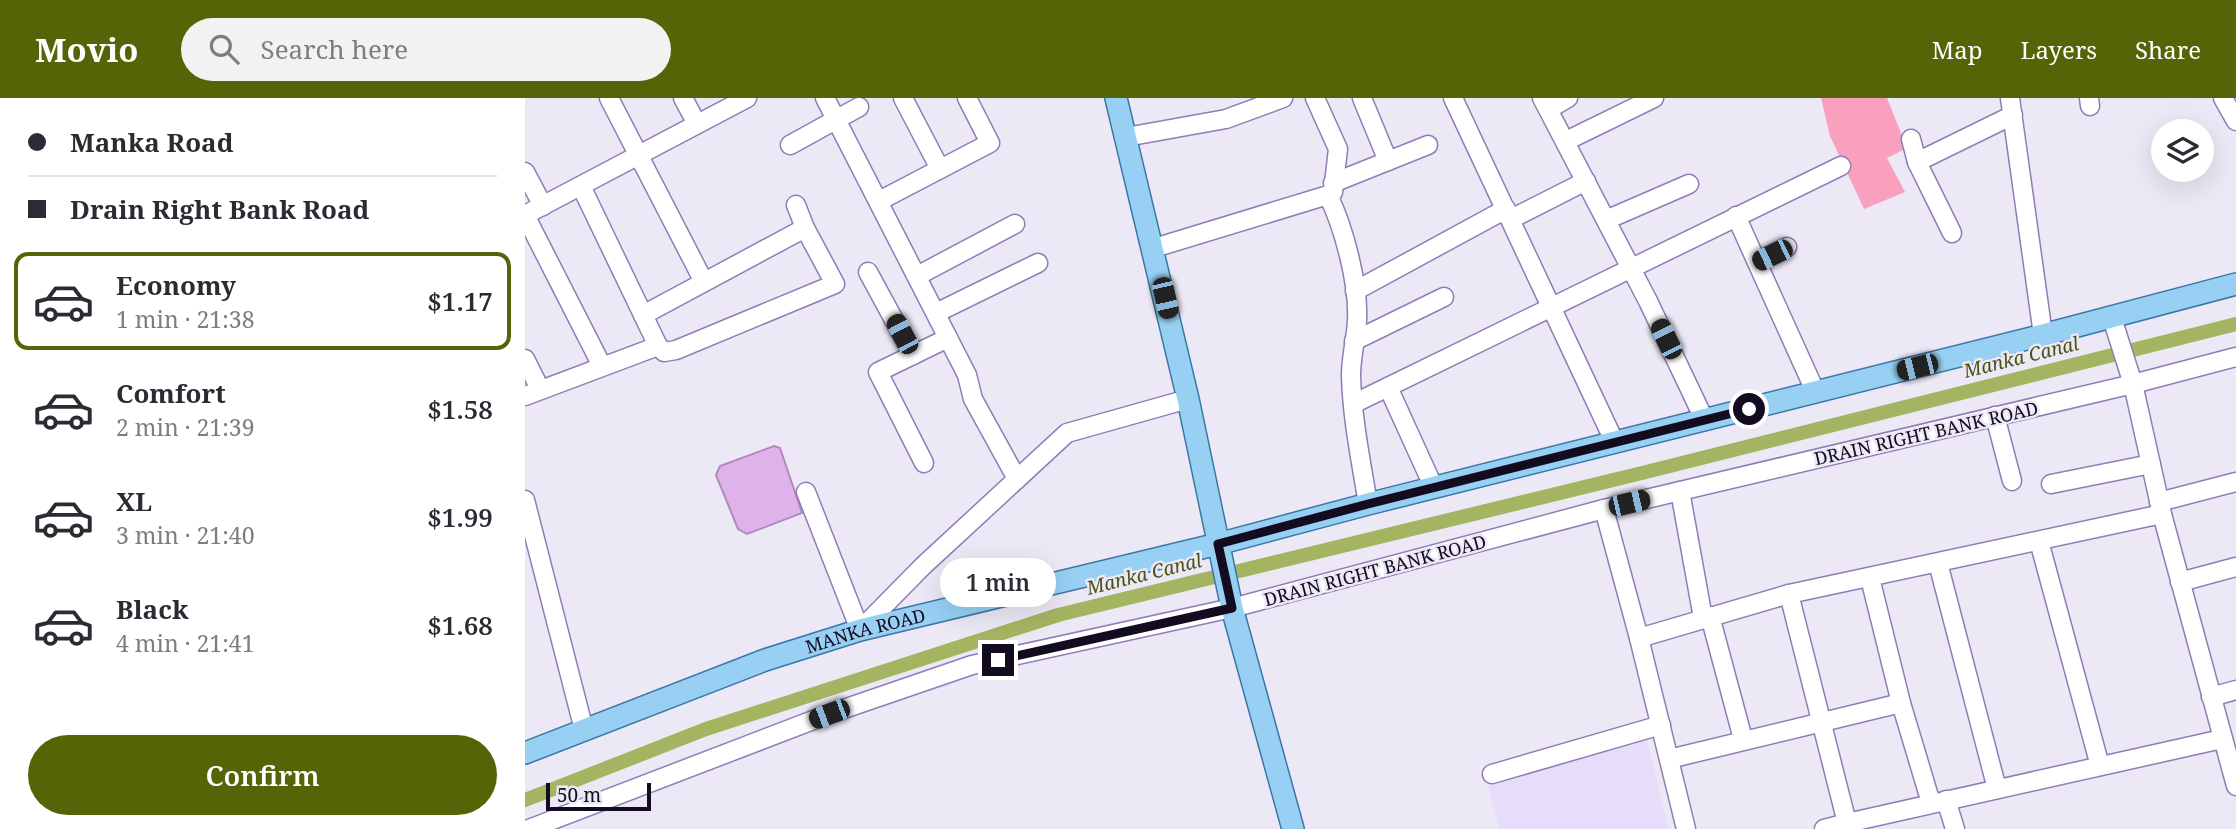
<!DOCTYPE html>
<html lang="en">
<head>
<meta charset="utf-8">
<style>
  body { margin:0; font-family:"Noto Serif",serif; background:#f2f2f3; color:#2b2b33; height:100vh; display:flex; flex-direction:column; font-size:26px; white-space:nowrap }
  * { box-sizing:border-box; margin:0 }
  p { font-size:23px; color:#7c7c81 }
  .icon { flex:none; width:38px; height:38px; fill:none; stroke:currentColor; stroke-width:2; stroke-linecap:round; stroke-linejoin:round }
  .map { position:relative; flex:1; overflow:hidden }
  .sheet { display:flex; flex-direction:column; background:#fff; width:525px }
  .sheet>* { flex:none }
  .guide { display:grid; align-content:center; height:154px; padding:0 28px; background:#fff }
  .fabs { position:absolute; left:1626px; top:21px; display:grid; gap:14px }
  .fabs a { display:grid; place-items:center; width:63px; height:63px; border-radius:50%; background:#fff; box-shadow:0 7px 28px #0002; font-size:35px }
  .scale { position:absolute; left:21px; bottom:18px; width:105px; box-sizing:border-box; padding-left:7px; border:4px solid #130b20; border-top:0; font-size:19px; line-height:24px; white-space:nowrap; color:#130b20; -webkit-text-stroke:5px #ece8f5; paint-order:stroke }
  .end { position:absolute; width:32px; height:32px; margin:-16px; border:9px solid #130b20; background:#fff; box-shadow:0 0 0 4px #fff }
  .from { border-radius:50% }
  .bubble { position:absolute; height:49px; border-radius:24px; background:#fff; box-shadow:0 7px 28px #0002; font-size:23px; font-weight:600; line-height:49px; text-align:center }
  .car { position:absolute; width:21px; height:42px; margin:-21px -10px; border-radius:9px; box-shadow:0 0 5px 2px #0007; background:linear-gradient(#222 24%,#8ab4d8 0 40%,#222 0 76%,#8ab4d8 0 86%,#222 0) }
  .guide b { display:flex; align-items:center; gap:24px; height:66px; font-size:26px }
  .guide b+b { border-top:2px solid #e1e1e2 }
  .guide i { width:18px; height:18px; background:#2b2b33 }
  ul { padding:0; list-style:none }
  li { display:flex; align-items:center; gap:21px; height:98px; margin:0 14px 10px; padding:0 14px; border:4px solid transparent; border-radius:14px }
  li div { flex:1 }
  li b { display:block; font-size:26px }
  li em { font-style:normal; font-weight:600 }
  li.current { border-color:#566408 }
  li>.icon { width:63px; height:63px; stroke-width:1.5 }
  .primary-button { display:flex; gap:14px; margin-top:auto; padding:14px 28px }
  .primary-button a { flex:1; height:80px; border-radius:42px; background:#566408; color:#fff; font-size:28px; font-weight:600; line-height:80px; text-align:center }
  header { display:flex; align-items:center; gap:42px; box-sizing:border-box; height:98px; padding:0 35px; background:#566408; color:#fff }
  header strong { font-size:33px }
  nav { display:flex; gap:38px; margin-inline-start:auto; font-size:24px }
  .search { width:490px; height:63px; background:#f2f2f3; display:flex; align-items:center; gap:18px; box-sizing:border-box; padding:0 24px; border-radius:38px; color:#7c7c81; font-size:26px }
  main { display:flex; flex:1; min-height:0 }
  .map>svg:first-child { display:block }
  .built { fill:#e5ddf9 }
  .green { fill:#f8a0bd }
  .lines { fill:none; stroke-linecap:round; stroke-linejoin:round }
  .canal { stroke:#a4b561; stroke-width:14 }
  .building { fill:#deb3e9; stroke:#b289bd; stroke-width:2 }
  .minor-casing { stroke:#907cb7; stroke-width:21 }
  .major-casing { stroke:#3c76a4; stroke-width:24 }
  .minor { stroke:#fff; stroke-width:18 }
  .major { stroke:#97d0f3; stroke-width:21 }
  .route { stroke:#130b20; stroke-width:9 }
  .labels { text-anchor:middle; dominant-baseline:central; stroke-width:5; stroke-linejoin:round; paint-order:stroke }
  .street-label { font-size:18px; fill:#130b20; stroke:#ece8f5 }
  .water-label { font-size:19px; font-style:italic; fill:#485316; stroke:#ece8f5 }
</style>
</head>
<body>
<header>
<strong>Movio</strong>
<div class="search"><svg class="icon" aria-label="search" viewBox="0 0 24 24"><circle cx="10" cy="10" r="6"/><path d="M15 15l6 6"/></svg>Search here</div>
<nav><a>Map</a><a>Layers</a><a>Share</a></nav>
</header>
<main>
<section class="sheet">
<div class="guide">
<b><i class="from"></i>Manka Road</b>
<b><i></i>Drain Right Bank Road</b>
</div>
<ul>
<li class="current"><svg class="icon" aria-label="car" viewBox="0 0 24 24"><path d="M5 17H2v-5l4-1 3-4h7l3 4 3 1v5h-3M9 17h6M6 11h13"/><circle cx="7" cy="17" r="2"/><circle cx="17" cy="17" r="2"/></svg><div><b>Economy</b><p>1 min · 21:38</p></div><em>$1.17</em></li>
<li><svg class="icon" aria-label="car" viewBox="0 0 24 24"><path d="M5 17H2v-5l4-1 3-4h7l3 4 3 1v5h-3M9 17h6M6 11h13"/><circle cx="7" cy="17" r="2"/><circle cx="17" cy="17" r="2"/></svg><div><b>Comfort</b><p>2 min · 21:39</p></div><em>$1.58</em></li>
<li><svg class="icon" aria-label="car" viewBox="0 0 24 24"><path d="M5 17H2v-5l4-1 3-4h7l3 4 3 1v5h-3M9 17h6M6 11h13"/><circle cx="7" cy="17" r="2"/><circle cx="17" cy="17" r="2"/></svg><div><b>XL</b><p>3 min · 21:40</p></div><em>$1.99</em></li>
<li><svg class="icon" aria-label="car" viewBox="0 0 24 24"><path d="M5 17H2v-5l4-1 3-4h7l3 4 3 1v5h-3M9 17h6M6 11h13"/><circle cx="7" cy="17" r="2"/><circle cx="17" cy="17" r="2"/></svg><div><b>Black</b><p>4 min · 21:41</p></div><em>$1.68</em></li>
</ul>
<div class="primary-button"><a>Confirm</a></div>
</section>
<div class="map">
<svg width="1711" height="731" viewBox="0 0 1711 731">
  <rect width="100%" height="100%" fill="#ece8f5"/>
  <!-- built -->
  <path class="built" d="M1122,641L1143,731H974L963,688Z"/>
  <!-- green -->
  <path class="green" d="M1296,0H1362L1382,50L1362,60L1380,94L1339,111L1305,38Z"/>
  <g class="lines">
    <!-- canal -->
    <path class="canal" d="M0,702L181,631L533,517L1117,375L1711,226"/>
  </g>
  <!-- building -->
  <path class="building" d="M249,348L255,350L277,415L222,436L213,431L191,377L195,368Z"/>
  <g class="lines">
    <!-- minor casing -->
    <g class="minor-casing">
      <g id="minor">
        <path d="M84,0L179,184"/>
        <path d="M158,0L172,26"/>
        <path d="M300,0L442,277L448,301L492,381"/>
        <path d="M378,0L415,71"/>
        <path d="M837,0L863,63"/>
        <path d="M928,0L1090,345"/>
        <path d="M1017,0L1123,203L1180,323"/>
        <path d="M1485,0L1518,237"/>
        <path d="M1564,0L1565,8"/>
        <path d="M1698,0L1711,23"/>
        <path d="M1024,11L1043,0"/>
        <path d="M601,39L701,21L758,0"/>
        <path d="M1386,41L1392,64L1427,135"/>
        <path d="M1041,43L1129,0"/>
        <path d="M265,47L334,9"/>
        <path d="M1392,64L1488,17"/>
        <path d="M0,74L18,108"/>
        <path d="M808,85L903,47"/>
        <path d="M56,88L133,248L139,254L151,252L310,186L280,130L271,107"/>
        <path d="M803,97C819,130 834,186 832,223C831,241 826,259 826,277C827,320 836,363 843,406"/>
        <path d="M354,103L465,45L442,0"/>
        <path d="M0,117L222,0"/>
        <path d="M0,117L77,268"/>
        <path d="M1211,118L1291,295"/>
        <path d="M986,121L1061,83"/>
        <path d="M1081,122L1164,86"/>
        <path d="M629,150L803,97L808,94L813,51L790,0"/>
        <path d="M1232,164L1262,149"/>
        <path d="M343,174L388,257"/>
        <path d="M392,178L490,126"/>
        <path d="M830,193L981,111"/>
        <path d="M411,215L513,165"/>
        <path d="M118,217L280,130"/>
        <path d="M1587,220L1608,286L1637,416L1711,688"/>
        <path d="M829,243L919,199"/>
        <path d="M0,261L15,291"/>
        <path d="M863,289L909,390"/>
        <path d="M0,298L133,248"/>
        <path d="M828,306L1316,68"/>
        <path d="M1470,318L1487,383"/>
        <path d="M399,365L353,274L423,240"/>
        <path d="M1526,386L1626,366"/>
        <path d="M1155,393L1178,520"/>
        <path d="M281,394L335,532L398,468L542,335L663,301"/>
        <path d="M0,402L59,632"/>
        <path d="M1634,404L1711,384"/>
        <path d="M1079,411L1114,540L1161,731"/>
        <path d="M1514,443L1575,668"/>
        <path d="M1413,465L1472,691"/>
        <path d="M1345,480L1376,605L1406,705"/>
        <path d="M1655,484L1711,469"/>
        <path d="M1264,496L1322,725L1697,641"/>
        <path d="M1185,518L1218,641"/>
        <path d="M1114,540L1264,496L1637,416"/>
        <path d="M1686,599L1711,592"/>
        <path d="M1144,661L1376,605"/>
        <path d="M967,676L1136,627"/>
        <path d="M1421,702L1430,731"/>
        <path d="M4,731L304,616L447,567L707,510L1079,411L1608,286L1711,259"/>
        <path d="M1299,731L1322,725"/>
      </g>
    </g>
    <!-- major casing -->
    <g class="major-casing">
      <g id="major">
        <path d="M591,0L663,301L707,510L768,731"/>
        <path id="s1" d="M0,655L240,562L335,532L693,446L843,406L1518,237L1711,186"/>
      </g>
    </g>
    <!-- minor -->
    <use href="#minor" class="minor"/>
    <!-- major -->
    <use href="#major" class="major"/>
  </g>
  <g class="lines">
    <!-- route -->
    <path class="route" d="M473,562L707,510L693,446L843,406L1224,311"/>
  </g>
  <g class="labels">
    <!-- street labels -->
    <g class="street-label">
      <text transform="translate(1401 335) rotate(-13)">DRAIN RIGHT BANK ROAD</text>
      <text transform="translate(850 472) rotate(-15)">DRAIN RIGHT BANK ROAD</text>
      <text stroke="none"><textPath href="#s1" startOffset="362">MANKA ROAD</textPath></text>
    </g>
    <!-- water labels -->
    <g class="water-label">
      <text transform="translate(1496 259) rotate(-14)">Manka Canal</text>
      <text transform="translate(619 476) rotate(-14)">Manka Canal</text>
    </g>
  </g>
</svg>
<div class="fabs">
<a><svg class="icon" aria-label="layers" viewBox="0 0 24 24"><path d="M12 4l9 5-9 5-9-5zM3 14l9 5 9-5"/></svg></a>
</div>
<div class="scale">50 m</div>
<i class="end from" style="left:1224px;top:311px"></i>
<i class="end" style="left:473px;top:562px"></i>
<div class="bubble" style="left:415px;top:460px;width:116px">1 min</div>
<i class="car" style="left:1247px;top:157px;rotate:244deg"></i>
<i class="car" style="left:640px;top:200px;rotate:167deg"></i>
<i class="car" style="left:377px;top:236px;rotate:332deg"></i>
<i class="car" style="left:1141px;top:241px;rotate:334deg"></i>
<i class="car" style="left:1392px;top:269px;rotate:256deg"></i>
<i class="car" style="left:1104px;top:405px;rotate:77deg"></i>
<i class="car" style="left:304px;top:616px;rotate:249deg"></i>
</div>
</main>
</body>
</html>
